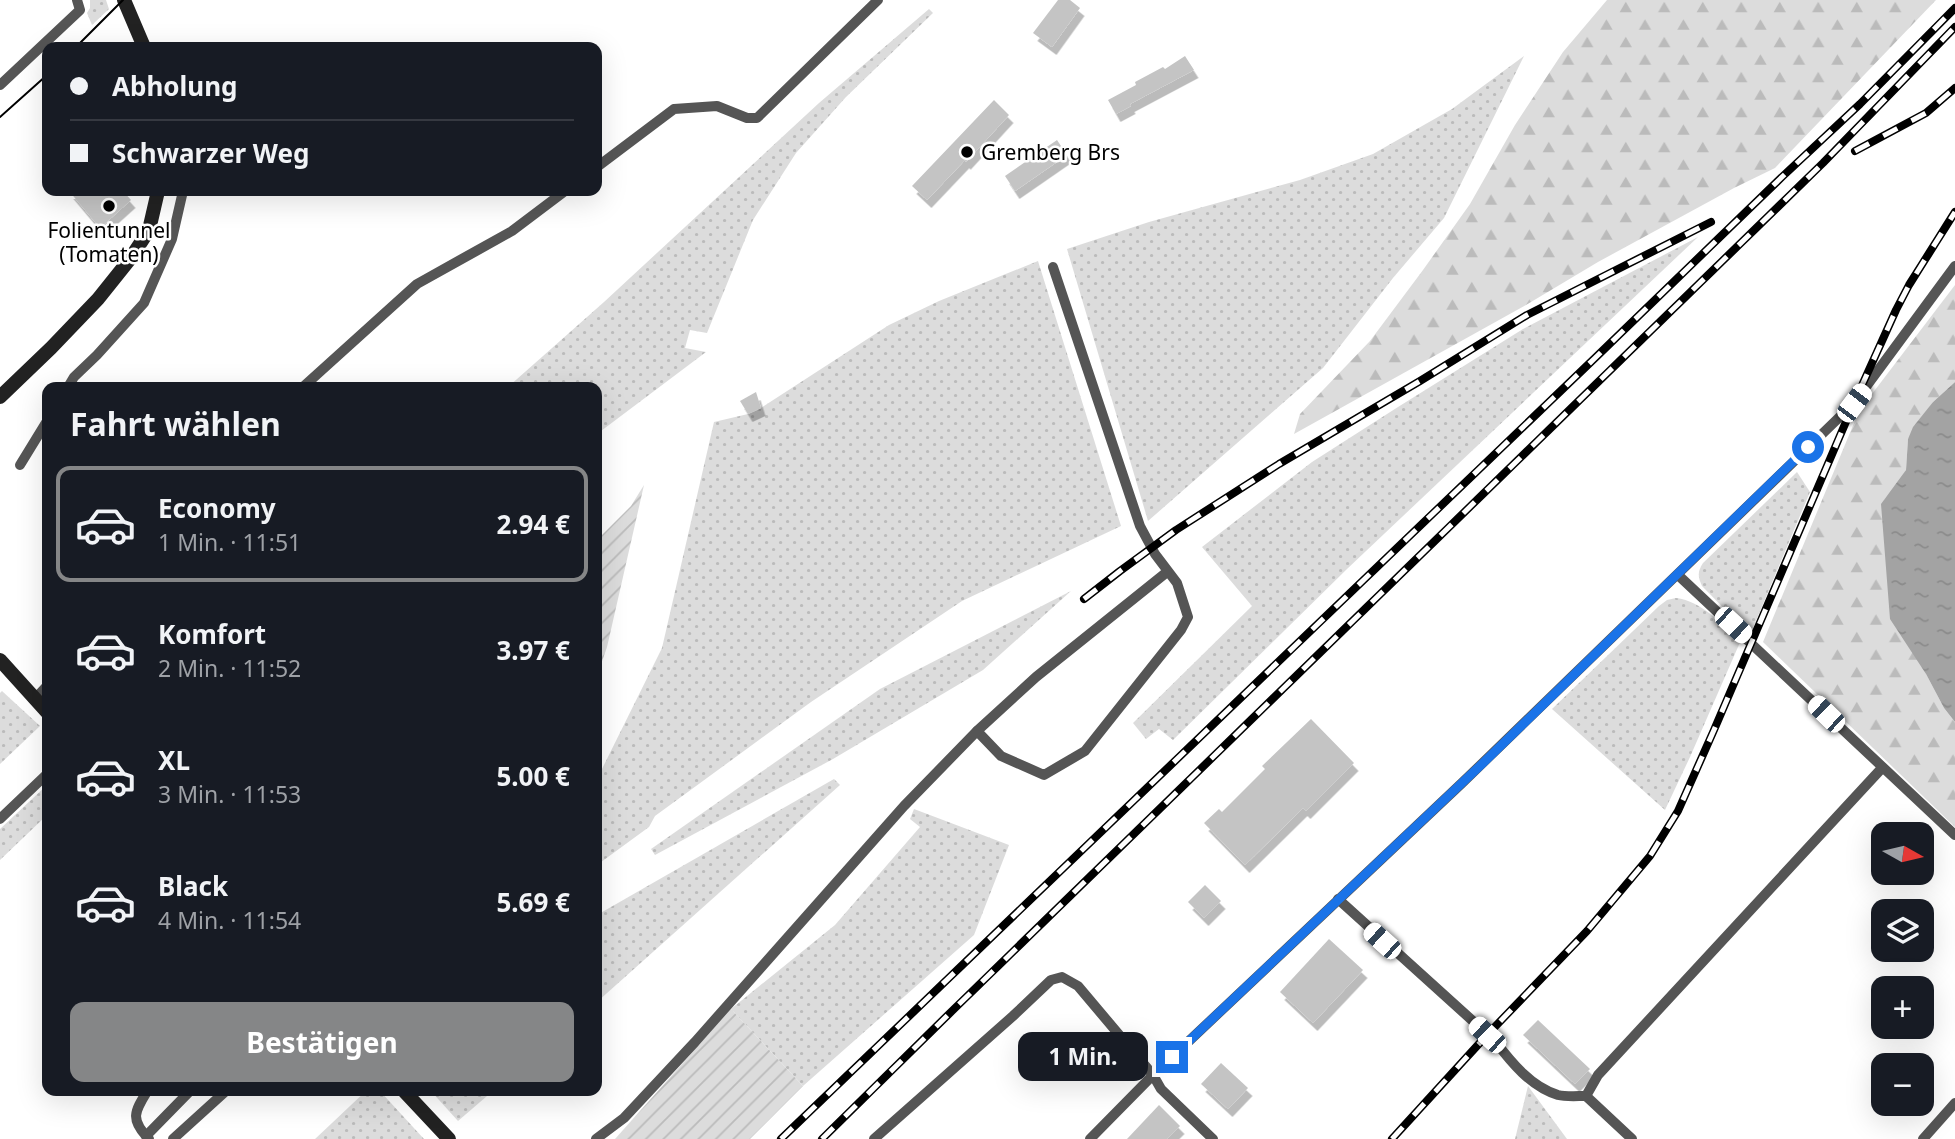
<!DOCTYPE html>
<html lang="de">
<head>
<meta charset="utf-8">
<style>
  body { margin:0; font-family:"Noto Sans",sans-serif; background:#20242c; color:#f1f3f6; height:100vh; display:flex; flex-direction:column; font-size:26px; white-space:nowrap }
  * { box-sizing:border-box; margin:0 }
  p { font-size:23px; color:#9ea1a6 }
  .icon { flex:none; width:38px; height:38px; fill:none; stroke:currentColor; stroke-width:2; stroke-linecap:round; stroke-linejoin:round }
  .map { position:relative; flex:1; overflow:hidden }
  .sheet { position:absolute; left:42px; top:382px; width:560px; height:714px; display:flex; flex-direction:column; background:#171b24; border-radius:14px; box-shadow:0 7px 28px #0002 }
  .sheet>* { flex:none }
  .banner { position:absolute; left:42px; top:42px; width:560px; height:154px; border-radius:14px; box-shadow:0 7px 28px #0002; display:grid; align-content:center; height:154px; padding:0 28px; background:#171b24 }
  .needle { width:46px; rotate:98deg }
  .tools { position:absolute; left:1871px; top:822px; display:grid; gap:14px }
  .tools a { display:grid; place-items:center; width:63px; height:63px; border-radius:14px; background:#171b24; box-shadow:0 7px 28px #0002; font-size:35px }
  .end { position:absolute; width:32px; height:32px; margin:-16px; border:9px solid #1a73e8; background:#fff; box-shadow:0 0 0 4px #fff }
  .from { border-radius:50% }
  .bubble { position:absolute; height:49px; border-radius:14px; background:#171b24; box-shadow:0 7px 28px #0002; font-size:23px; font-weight:700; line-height:49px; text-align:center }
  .car { position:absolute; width:21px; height:42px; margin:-21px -10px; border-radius:9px; box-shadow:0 0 5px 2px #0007; background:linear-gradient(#fff 24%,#345 0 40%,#fff 0 76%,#345 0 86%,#fff 0) }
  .banner b { display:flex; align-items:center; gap:24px; height:66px; font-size:26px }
  .banner b+b { border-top:2px solid #363941 }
  .banner i { width:18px; height:18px; background:#f1f3f6 }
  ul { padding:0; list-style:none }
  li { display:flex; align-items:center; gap:21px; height:116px; margin:0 14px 10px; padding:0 14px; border:4px solid transparent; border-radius:14px }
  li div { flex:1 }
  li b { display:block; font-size:26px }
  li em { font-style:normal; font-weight:700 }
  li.active { border-color:#858687 }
  li>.icon { width:63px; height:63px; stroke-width:1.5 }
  h2 { padding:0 28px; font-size:32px; line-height:84px }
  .primary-button { display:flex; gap:14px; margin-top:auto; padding:14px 28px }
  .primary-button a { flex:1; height:80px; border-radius:14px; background:#858687; color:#fff; font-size:28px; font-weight:700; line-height:80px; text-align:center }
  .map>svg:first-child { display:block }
  .grass { fill:url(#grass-dots) }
  .forest { fill:url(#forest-firs) }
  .garden { fill:url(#garden-furrows) }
  .water { fill:url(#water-ripples) }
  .building { fill:#c4c4c4; filter:url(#shadow) }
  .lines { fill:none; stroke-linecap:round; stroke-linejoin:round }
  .lane { stroke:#555; stroke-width:10 }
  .secondary { stroke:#222; stroke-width:14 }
  .tram { stroke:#000; stroke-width:2 }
  .rail-casing { stroke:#000; stroke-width:8 }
  .rail { stroke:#fff; stroke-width:5; stroke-dasharray:16; stroke-linecap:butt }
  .route { stroke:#1a73e8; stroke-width:9 }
  .poi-dot { fill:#000; stroke:#fff; stroke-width:2.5 }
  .labels { text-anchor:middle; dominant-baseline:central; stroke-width:5; stroke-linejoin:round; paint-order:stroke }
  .poi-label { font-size:21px; fill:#000; stroke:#fff; text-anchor:start }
</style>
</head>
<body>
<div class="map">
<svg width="1955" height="1139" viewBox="0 0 1955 1139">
  <defs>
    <pattern id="grass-dots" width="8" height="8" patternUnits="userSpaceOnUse" patternTransform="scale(1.75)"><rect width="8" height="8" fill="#dcdcdc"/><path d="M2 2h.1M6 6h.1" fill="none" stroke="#bbb" stroke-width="1.8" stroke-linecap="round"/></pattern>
    <pattern id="forest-firs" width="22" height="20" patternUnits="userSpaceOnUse" patternTransform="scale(1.75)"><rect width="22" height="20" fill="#dcdcdc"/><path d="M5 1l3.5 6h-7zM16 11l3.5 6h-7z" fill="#bbb"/></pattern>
    <pattern id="garden-furrows" width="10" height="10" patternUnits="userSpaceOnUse" patternTransform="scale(1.75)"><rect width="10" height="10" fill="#dcdcdc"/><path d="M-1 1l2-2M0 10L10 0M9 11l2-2" fill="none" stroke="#bbb"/></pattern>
    <pattern id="water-ripples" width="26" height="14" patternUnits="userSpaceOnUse" patternTransform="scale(1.75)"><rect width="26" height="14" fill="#a3a3a3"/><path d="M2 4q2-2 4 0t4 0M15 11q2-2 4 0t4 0" fill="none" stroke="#8b8b8b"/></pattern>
    <filter id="shadow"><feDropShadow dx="4.5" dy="8" stdDeviation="0" flood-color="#0004"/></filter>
  </defs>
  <rect width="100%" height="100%" fill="#fff"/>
  <!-- grass -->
  <g class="grass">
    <path d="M90,0H106L109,9L92,25L87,13L90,8Z"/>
    <path d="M929,9L933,13L846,97L796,153L753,220L707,333L690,330L685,348L706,352L597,434V387H508L604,302L819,103Z"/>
    <path d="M1524,56L1444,218L1393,278L1323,368L1148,521L1067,249L1149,222L1300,180L1373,154L1452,109Z"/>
    <path d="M1698,237L1347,569L1173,740L1159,729L1146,739L1133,723L1252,606L1202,547L1312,462L1398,407L1523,329Z"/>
    <path d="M1038,261L1121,526L962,601L811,702L655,816L649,827L597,865V776L601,771L662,648L714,422L748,414L761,408L889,325L939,301Z"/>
    <path d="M1797,472L1810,492L1750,635L1702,586C1698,577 1697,572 1703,563Z"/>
    <path d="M1071,591L983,670L833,759L655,855L651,849L880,689Z"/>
    <path d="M1676,598C1702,601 1722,625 1741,640L1690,757L1665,810L1552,709L1659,606L1667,600Z"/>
    <path d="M2,691L40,726L0,764V693Z"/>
    <path d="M834,779L840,785L597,1002V915Z"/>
    <path d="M47,785V815L0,860V829Z"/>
    <path d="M914,809L1009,845L974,935L803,1086L731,1009L835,925L920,827L910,819Z"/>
    <path d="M1528,1086L1567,1139H1515Z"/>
    <path d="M367,1090H379L424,1139H315Z"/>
    <path d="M430,1090H494L458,1121Z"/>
  </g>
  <!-- forest -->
  <g class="forest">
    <path d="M1607,0H1936L1775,168L1734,188L1598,262L1526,305L1294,434L1300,414L1370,341L1423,270L1470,204L1515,125L1563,52Z"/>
    <path d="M1955,285V382L1933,402L1908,439L1906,470L1900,481L1884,500L1926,674L1944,708L1955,722V827L1763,642L1859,411Z"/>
  </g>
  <!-- garden -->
  <g class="garden">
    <path d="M644,485L607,647L597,676V540L631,506Z"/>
    <path d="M731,1009L803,1086L750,1139H615Z"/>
  </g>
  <!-- water -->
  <path class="water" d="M1955,382V722L1944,708L1926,674L1890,619L1881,504L1906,470L1908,439L1913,427L1933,402Z"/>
  <!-- building -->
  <g class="building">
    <path d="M1058,0H1070L1080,8L1052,47L1033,33Z"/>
    <path d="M1185,56L1194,70L1130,104L1131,106L1116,114L1108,100L1136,85L1135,82L1163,67L1165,69Z"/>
    <path d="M994,100L1009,115L966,162L965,160L927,200L912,186Z"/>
    <path d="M1057,140L1067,155L1015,191L1005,176Z"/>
    <path d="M69,191H123L131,200L100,228Z"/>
    <path d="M756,392L761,408L748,414L740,401Z"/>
    <path d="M1311,719L1354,763L1306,811L1303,808L1245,865L1204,823L1219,809L1222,812L1265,769L1262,766Z"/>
    <path d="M1205,885L1221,901L1204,918L1188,902Z"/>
    <path d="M1329,939L1363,970L1313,1023L1280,992Z"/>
    <path d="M1538,1020L1590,1069L1575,1084L1523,1035Z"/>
    <path d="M1221,1063L1248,1088L1228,1109L1201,1084Z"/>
    <path d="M1159,1105L1180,1126L1167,1139H1127Z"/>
  </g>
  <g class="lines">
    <!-- lane -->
    <g class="lane">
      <path d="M0,85L80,10L77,0"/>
      <path d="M597,167L674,109L717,106L747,118H757L878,0"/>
      <path d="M68,387L74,377L97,355L144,303L172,239L183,191"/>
      <path d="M303,387L417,284L512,231L565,191"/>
      <path d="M20,465L47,421"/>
      <path d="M1678,575L1955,835"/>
      <path d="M35,699L47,686"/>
      <path d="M977,731L1001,756L1044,775L1085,751L1181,630L1188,617L1177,583L1155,554L1140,526L1053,267"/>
      <path d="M0,819L47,774"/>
      <path d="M1338,899L1495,1041C1511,1062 1531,1087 1558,1095C1566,1097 1577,1096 1586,1096"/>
      <path d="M148,1090C135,1111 129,1119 149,1139"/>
      <path d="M146,1136L191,1090"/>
      <path d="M173,1139L227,1090"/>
      <path d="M596,1139L624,1118L695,1042L904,806L977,731L1036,677L1167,572"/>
      <path d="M874,1139L1013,1016L1051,980L1062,977L1078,986L1153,1075L1161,1089L1213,1139"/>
      <path d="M1090,1139L1153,1075L1462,783L1854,403L1955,266"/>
      <path d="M1632,1139L1586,1096L1598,1075L1882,768"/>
      <path d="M1923,1139L1955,1103"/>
    </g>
    <!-- secondary -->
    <g class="secondary">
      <path d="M124,0L144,47"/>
      <path d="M0,397L51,348L98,299L130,259L149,230L158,191"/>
      <path d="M0,660L47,712"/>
      <path d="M403,1090L449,1139"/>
    </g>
    <!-- tram -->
    <g class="tram">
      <path d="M76,47L123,0"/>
      <path d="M0,117L47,75"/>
    </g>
    <!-- rail casing -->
    <g class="rail-casing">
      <g id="rail">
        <path d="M1855,151L1926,113L1955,88"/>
        <path d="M1084,599L1120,571L1176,530L1279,464L1420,381L1527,315L1711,222"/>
        <path d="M781,1139L1595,358L1783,176L1860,104L1955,8"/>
        <path d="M822,1139L952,1011L1823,163L1955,27"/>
        <path d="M1392,1139L1487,1035L1587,931L1650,856L1678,811L1714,730L1854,403L1896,310L1909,285L1955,212"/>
      </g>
    </g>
    <!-- rail -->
    <use href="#rail" class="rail"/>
  </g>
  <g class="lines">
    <!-- route -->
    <path class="route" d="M1172,1057L1482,764L1808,447"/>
  </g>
  <!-- markers -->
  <g class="poi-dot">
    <circle cx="967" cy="152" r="7"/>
    <circle cx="109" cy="206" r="7"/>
  </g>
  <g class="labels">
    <!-- poi labels -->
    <g class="poi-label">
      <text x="981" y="152">Gremberg Brs</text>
      <text x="109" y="230" text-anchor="middle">Folientunnel<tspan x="109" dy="24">(Tomaten)</tspan></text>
    </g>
  </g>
</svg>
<div class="tools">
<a><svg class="needle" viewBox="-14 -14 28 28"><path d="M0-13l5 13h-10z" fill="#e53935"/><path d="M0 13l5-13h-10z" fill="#9ea1a6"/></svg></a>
<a><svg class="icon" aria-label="layers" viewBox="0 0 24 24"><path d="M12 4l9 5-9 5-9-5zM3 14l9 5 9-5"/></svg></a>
<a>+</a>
<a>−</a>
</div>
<i class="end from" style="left:1808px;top:447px"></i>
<i class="end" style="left:1172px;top:1057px"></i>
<div class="bubble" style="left:1018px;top:1032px;width:130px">1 Min.</div>
<i class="car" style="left:1854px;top:403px;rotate:37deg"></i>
<i class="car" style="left:1733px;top:625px;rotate:133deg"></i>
<i class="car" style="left:1826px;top:714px;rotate:314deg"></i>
<i class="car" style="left:1382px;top:941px;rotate:312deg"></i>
<i class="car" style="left:1487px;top:1035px;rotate:313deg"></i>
<div class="banner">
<b><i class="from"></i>Abholung</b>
<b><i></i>Schwarzer Weg</b>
</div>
<section class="sheet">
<h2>Fahrt wählen</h2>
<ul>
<li class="active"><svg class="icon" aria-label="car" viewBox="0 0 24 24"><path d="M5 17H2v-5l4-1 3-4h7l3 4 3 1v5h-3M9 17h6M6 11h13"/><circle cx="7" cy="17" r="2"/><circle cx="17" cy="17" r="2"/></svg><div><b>Economy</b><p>1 Min. · 11:51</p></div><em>2.94 €</em></li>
<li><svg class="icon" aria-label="car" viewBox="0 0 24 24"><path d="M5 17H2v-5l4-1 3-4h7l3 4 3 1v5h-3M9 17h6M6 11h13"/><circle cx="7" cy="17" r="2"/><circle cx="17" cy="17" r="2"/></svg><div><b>Komfort</b><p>2 Min. · 11:52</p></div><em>3.97 €</em></li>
<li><svg class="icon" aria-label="car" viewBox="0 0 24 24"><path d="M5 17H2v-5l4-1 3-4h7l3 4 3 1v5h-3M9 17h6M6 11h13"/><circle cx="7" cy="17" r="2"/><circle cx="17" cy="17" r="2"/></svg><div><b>XL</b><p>3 Min. · 11:53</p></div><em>5.00 €</em></li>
<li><svg class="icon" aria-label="car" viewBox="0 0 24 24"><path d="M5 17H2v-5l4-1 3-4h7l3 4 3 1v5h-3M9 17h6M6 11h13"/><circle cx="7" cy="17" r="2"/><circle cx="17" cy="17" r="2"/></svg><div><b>Black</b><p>4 Min. · 11:54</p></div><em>5.69 €</em></li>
</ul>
<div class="primary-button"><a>Bestätigen</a></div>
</section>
</div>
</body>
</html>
